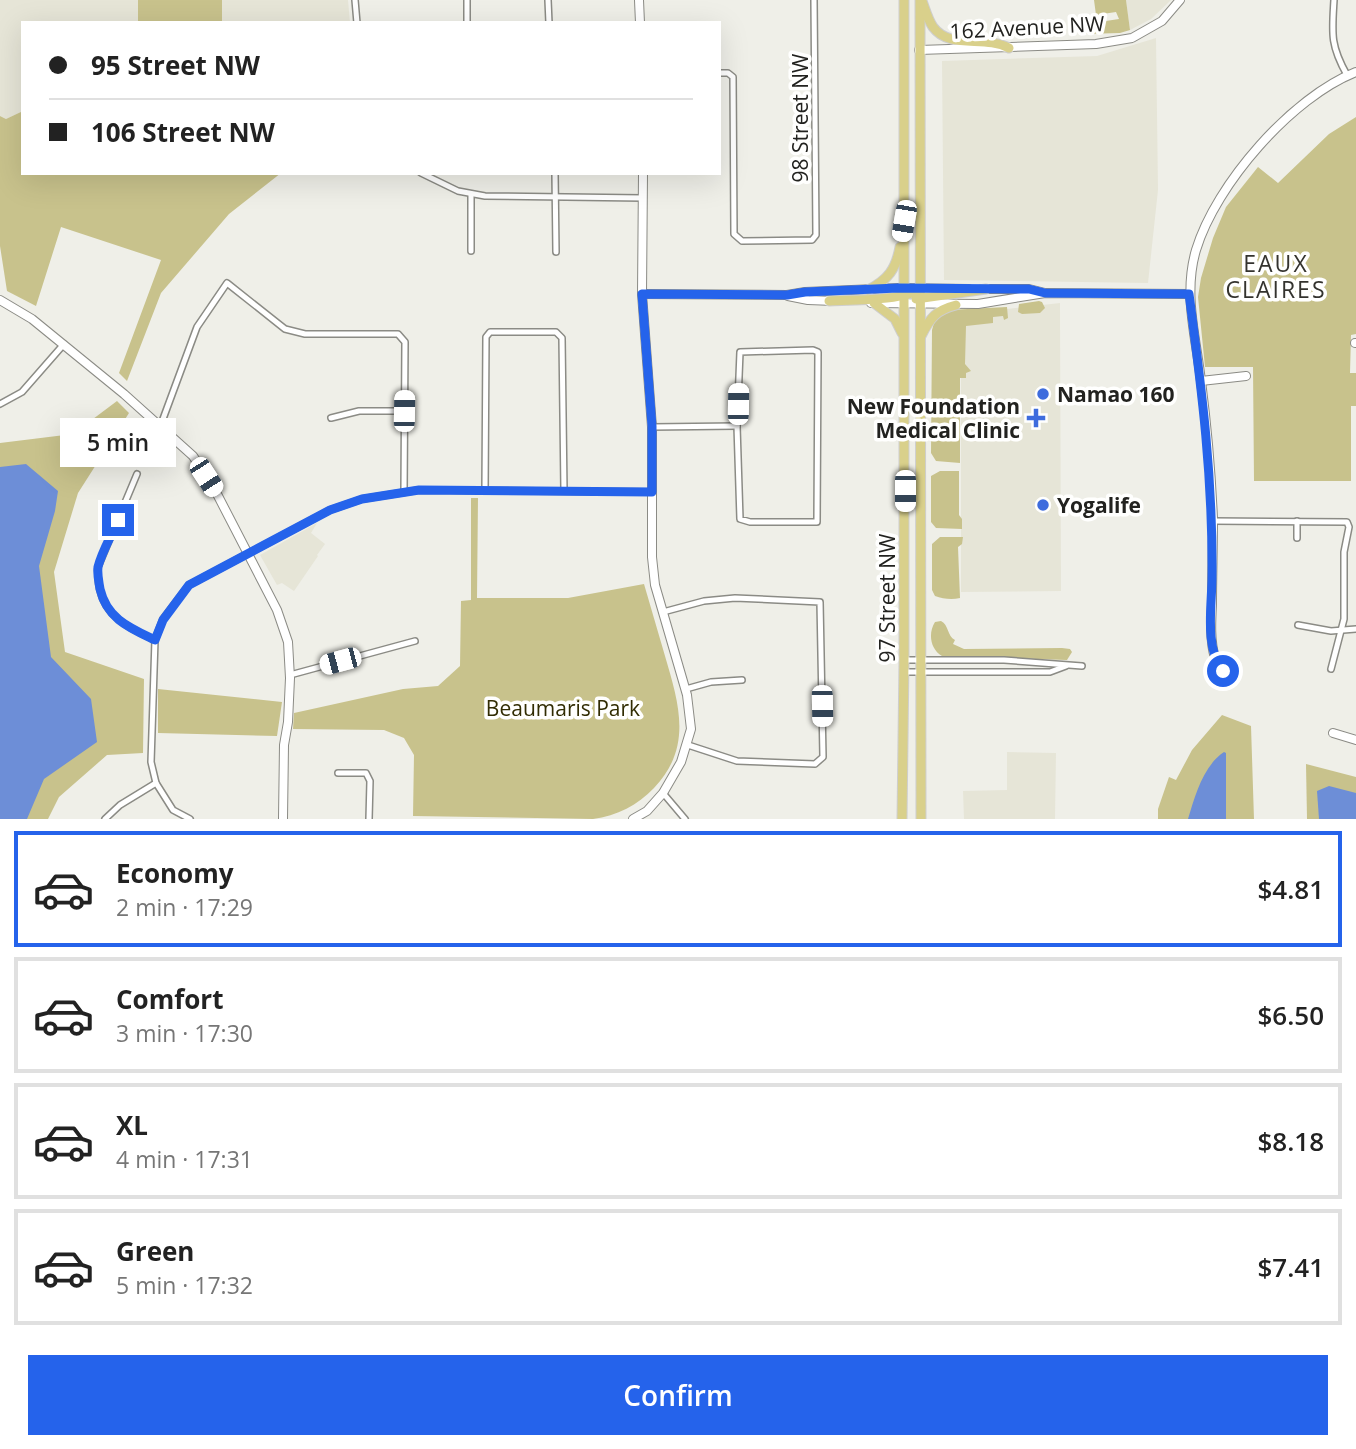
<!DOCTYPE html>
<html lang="en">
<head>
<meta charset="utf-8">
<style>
  body { margin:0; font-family:"Open Sans",sans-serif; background:#f6f6f6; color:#222; height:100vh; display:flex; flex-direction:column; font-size:26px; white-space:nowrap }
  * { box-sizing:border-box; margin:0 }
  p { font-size:23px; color:#767676 }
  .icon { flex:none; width:38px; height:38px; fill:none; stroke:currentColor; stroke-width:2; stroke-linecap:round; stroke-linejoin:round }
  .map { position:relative; height:819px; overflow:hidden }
  .sheet { display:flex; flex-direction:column; background:#fff; flex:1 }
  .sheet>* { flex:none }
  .guide { position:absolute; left:21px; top:21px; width:700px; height:154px; border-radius:0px; box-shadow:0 7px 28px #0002; display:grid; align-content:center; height:154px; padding:0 28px; background:#fff }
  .end { position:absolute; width:32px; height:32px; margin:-16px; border:9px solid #2563eb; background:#fff; box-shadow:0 0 0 4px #fff }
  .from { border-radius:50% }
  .bubble { position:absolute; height:49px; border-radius:0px; background:#fff; box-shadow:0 7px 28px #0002; font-size:23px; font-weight:600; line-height:49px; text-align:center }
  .car { position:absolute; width:21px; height:42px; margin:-21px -10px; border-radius:9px; box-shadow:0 0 5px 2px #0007; background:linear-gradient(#fff 24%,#345 0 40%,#fff 0 76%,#345 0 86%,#fff 0) }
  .guide b { display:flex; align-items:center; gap:24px; height:66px; font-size:26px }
  .guide b+b { border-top:2px solid #e0e0e0 }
  .guide i { width:18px; height:18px; background:#222 }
  ul { padding:12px 0 0; list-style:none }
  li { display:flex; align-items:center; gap:21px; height:116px; margin:0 14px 10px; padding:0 14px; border:4px solid #e0e0e0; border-radius:0px }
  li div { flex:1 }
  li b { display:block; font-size:26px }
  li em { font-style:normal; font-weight:600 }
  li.on { border-color:#2563eb }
  li>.icon { width:63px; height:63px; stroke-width:1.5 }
  .action { display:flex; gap:14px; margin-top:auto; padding:14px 28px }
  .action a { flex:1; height:80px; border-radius:0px; background:#2563eb; color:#fff; font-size:28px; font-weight:600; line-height:80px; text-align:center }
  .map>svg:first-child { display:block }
  .built { fill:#e6e5d7 }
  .green { fill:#c8c28c }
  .water { fill:#6d8ed7 }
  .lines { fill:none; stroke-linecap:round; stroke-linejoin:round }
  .street-casing { stroke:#8b8b85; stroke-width:8 }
  .secondary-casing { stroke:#8b8b85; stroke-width:10 }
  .primary-casing { stroke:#cecece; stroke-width:11 }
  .street { stroke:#fff; stroke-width:5 }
  .secondary { stroke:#fff; stroke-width:8 }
  .primary { stroke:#d9d08b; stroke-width:9 }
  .route { stroke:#2563eb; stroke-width:9 }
  .poi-dot { fill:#3e6cdd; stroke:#fffffe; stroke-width:2.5 }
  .labels { text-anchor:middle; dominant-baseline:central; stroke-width:7; stroke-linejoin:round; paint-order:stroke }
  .street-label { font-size:21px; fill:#22221f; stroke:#fffffe }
  .poi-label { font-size:21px; font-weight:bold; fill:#22221f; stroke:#fffffe; text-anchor:start }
  .park-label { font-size:21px; fill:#312c03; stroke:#fffffe }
  .neighbourhood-label { font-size:23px; letter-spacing:2px; fill:#34332e; stroke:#fffffe }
</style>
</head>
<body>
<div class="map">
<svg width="1356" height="819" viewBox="0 0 1356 819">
  <rect width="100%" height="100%" fill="#efefe8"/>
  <!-- built -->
  <g class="built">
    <path d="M0,0H138V23H23V111L6,119L0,116Z"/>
    <path d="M222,0H348L350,23H222Z"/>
    <path d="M1126,0H1171L1151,19L1130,30Z"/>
    <path d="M1156,38L1158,190L1148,283L944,280L942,61L1097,56Z"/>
    <path d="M1060,303L1061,591L961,592V314Z"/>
    <path d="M317,523L311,533L325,544L317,555L318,556L294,591L282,583L277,585L260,555Z"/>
    <path d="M1007,752L1056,753L1055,819H964L963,791L1007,790Z"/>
  </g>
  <!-- green -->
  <g class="green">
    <rect x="138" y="0" width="84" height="23"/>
    <path d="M1094,0H1126L1130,30L1120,33L1085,34L1086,24L1119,19L1116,12L1096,15Z"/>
    <path d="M23,111V173H281L229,214L161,293L127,381L119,373L161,260L61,227L36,306L7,291L0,246V116L6,119Z"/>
    <path d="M1356,117V334L1351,335L1350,373H1356V406H1351V481H1254L1253,367H1205L1198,297L1201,278L1213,238L1226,207L1258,167L1278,183L1329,134Z"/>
    <path d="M1039,301L1042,302L1045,308L1040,313L1022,314L1018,312L1019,304Z"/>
    <path d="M1007,307L1008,318L1004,320L1003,316L993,317V323L966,326L965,364L971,371L966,373V378H960V463L936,461L931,453L932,330L936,316L948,310Z"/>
    <path d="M117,401L129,413L78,493L54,572L65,652L144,679L143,753L107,755L59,797L48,819H0V443L73,434Z"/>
    <path d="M940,471H959V515L962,519V529L936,528L931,522V476Z"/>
    <path d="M471,498H478L477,598H568L644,584C651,608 658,632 665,656C679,704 693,747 654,788C638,805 617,816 593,819L413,816L414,755L404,738L384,730L293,729L294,713L403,689L438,686L460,666L461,601L471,600Z"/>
    <path d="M940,537H963L962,544L958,547L960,598C952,600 943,599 935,596L932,590V544Z"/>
    <path d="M941,621C949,625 947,636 955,640L953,644L964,649L1062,648L1070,649L1072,652L1067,660L942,656C930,649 928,633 935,622Z"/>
    <path d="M158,689L282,702L277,736L158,733Z"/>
    <path d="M1222,715L1251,726L1254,819H1158V809L1169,777L1176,780L1192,750Z"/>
    <path d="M1306,764L1356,777V819H1307Z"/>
  </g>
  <!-- water -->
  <g class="water">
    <path d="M26,464L58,491L55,511L39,566L51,657L91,699L97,742L44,779L27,819H0V467Z"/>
    <path d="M1224,752L1226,753V819H1188C1195,796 1203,766 1224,752Z"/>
    <path d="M1329,786L1356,793V819H1319L1317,791Z"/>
  </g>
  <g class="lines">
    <!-- street casing -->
    <g class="street-casing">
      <g id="street">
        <path d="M355,0L357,23"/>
        <path d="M548,0L549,23"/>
        <path d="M1334,0C1332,33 1330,45 1347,75"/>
        <path d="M467,23V0"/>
        <path d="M719,73H728L733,77L734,234L742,241L812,240L816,235L814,0"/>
        <path d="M421,173L458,191L485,196L643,198"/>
        <path d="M555,173L556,252"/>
        <path d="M471,251V195"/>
        <path d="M813,350L818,352L817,522H750L740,519L737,426L740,352Z"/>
        <path d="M0,404L22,392L64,344"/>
        <path d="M331,418L359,411H404"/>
        <path d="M160,427L197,327L227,283L285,329L305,334H398L405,342L404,492"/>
        <path d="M652,427L737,426"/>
        <path d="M137,474L98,567C96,610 119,624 155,640"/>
        <path d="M485,490L486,337L490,332H556L562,338L564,491"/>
        <path d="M1213,521L1347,522L1349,527L1344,552V619L1331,669"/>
        <path d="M1297,521V538"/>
        <path d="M663,612L704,601L735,598L820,602L823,757L815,764L737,761L688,745"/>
        <path d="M1298,625L1331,631L1356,629"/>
        <path d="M904,660H1004L1082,666"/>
        <path d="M904,672H1050L1066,666"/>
        <path d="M290,675L415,641"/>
        <path d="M686,689L711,682L742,680"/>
        <path d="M338,773H366L370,781L369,819"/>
        <path d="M663,793L685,819"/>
        <path d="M105,819L120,805L156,783"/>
        <path d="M190,819L173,810L156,783L151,762L155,640L163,619L189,585L330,510L362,499L419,490L651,492"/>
      </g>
    </g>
    <!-- secondary casing -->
    <g class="secondary-casing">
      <g id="secondary">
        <path d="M639,0L640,23"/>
        <path d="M919,50L1096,44L1132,38L1162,21L1180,0"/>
        <path d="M982,289H1029L1045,293"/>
        <path d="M642,294L787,295L805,292L898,288L969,289"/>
        <path d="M788,296L808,300L834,301"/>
        <path d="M0,300L32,319L124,394L193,456L216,492L277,610L288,642L290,678L288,722L284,745L283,819"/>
        <path d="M871,303L978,304L1045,293L1189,294"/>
        <path d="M1355,343H1356"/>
        <path d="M1201,381L1246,376"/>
        <path d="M1228,674C1222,670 1218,665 1215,658C1210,641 1211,622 1212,605C1212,576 1213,548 1213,519C1211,473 1207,427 1201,381C1196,337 1183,294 1196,250C1216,184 1292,97 1356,72"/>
        <path d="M1333,733L1356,740"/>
        <path d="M633,819L647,811L663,793L681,762L691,729L687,695L655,585L652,557V427L642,294L643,173"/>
      </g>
    </g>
    <!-- primary casing -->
    <g class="primary-casing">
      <g id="primary">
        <path d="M920,0L921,819"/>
        <path d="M922,1C925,9 928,20 933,27C950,50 984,35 1009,48"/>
        <path d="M868,290C888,280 896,269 900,247"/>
        <path d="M916,299L986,289"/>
        <path d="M829,301C849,300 908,301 920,288"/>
        <path d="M874,303L895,319L902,333"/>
        <path d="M921,336C930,318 936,310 956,305"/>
        <path d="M902,819L904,660V0"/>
      </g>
    </g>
    <!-- street -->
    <use href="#street" class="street"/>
    <!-- secondary -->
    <use href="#secondary" class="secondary"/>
    <!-- primary -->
    <use href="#primary" class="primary"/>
  </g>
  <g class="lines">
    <!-- route -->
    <path class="route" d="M118,520C112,535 102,551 98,567C97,575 99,582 100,589C107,619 130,628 155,640L163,620L189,585L330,510L362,499L419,490L652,492V426L642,294L787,295L805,292L898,288L1029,289L1045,293L1189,294C1202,391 1213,479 1212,577C1212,606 1204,647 1223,671"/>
  </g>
  <!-- markers -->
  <g class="poi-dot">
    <circle cx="1043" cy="394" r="7"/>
    <path d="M1032.5 407.5h7v7h7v7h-7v7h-7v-7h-7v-7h7z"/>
    <circle cx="1043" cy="505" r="7"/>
  </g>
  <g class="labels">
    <!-- street labels -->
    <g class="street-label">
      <text transform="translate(1027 27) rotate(-3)">162 Avenue NW</text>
      <text transform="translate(800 118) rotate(-90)">98 Street NW</text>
      <text transform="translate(887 598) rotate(-90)">97 Street NW</text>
    </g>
    <!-- poi labels -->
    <g class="poi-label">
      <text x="1057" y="394">Namao 160</text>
      <text x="1020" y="406" text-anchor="end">New Foundation<tspan x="1020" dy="24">Medical Clinic</tspan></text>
      <text x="1057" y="505">Yogalife</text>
    </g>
    <!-- park labels -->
    <g class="park-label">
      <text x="563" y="708">Beaumaris Park</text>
    </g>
    <!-- neighbourhood labels -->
    <g class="neighbourhood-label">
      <text x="1276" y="263">EAUX<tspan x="1276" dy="26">CLAIRES</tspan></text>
    </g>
  </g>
</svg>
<i class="end from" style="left:1223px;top:671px"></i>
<i class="end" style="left:118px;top:520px"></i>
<div class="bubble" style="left:60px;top:418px;width:116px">5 min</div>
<i class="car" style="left:904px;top:221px;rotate:190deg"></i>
<i class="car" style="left:738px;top:404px;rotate:1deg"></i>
<i class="car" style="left:404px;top:411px;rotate:1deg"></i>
<i class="car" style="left:206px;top:477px;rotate:147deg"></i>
<i class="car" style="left:905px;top:491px;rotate:180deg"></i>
<i class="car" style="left:340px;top:661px;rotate:255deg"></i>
<i class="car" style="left:822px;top:706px;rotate:179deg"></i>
<div class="guide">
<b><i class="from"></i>95 Street NW</b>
<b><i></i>106 Street NW</b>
</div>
</div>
<section class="sheet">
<ul>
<li class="on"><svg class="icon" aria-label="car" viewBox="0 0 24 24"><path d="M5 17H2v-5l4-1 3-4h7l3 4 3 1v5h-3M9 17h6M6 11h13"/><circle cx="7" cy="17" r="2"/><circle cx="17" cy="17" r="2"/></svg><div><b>Economy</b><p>2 min · 17:29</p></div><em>$4.81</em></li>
<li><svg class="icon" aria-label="car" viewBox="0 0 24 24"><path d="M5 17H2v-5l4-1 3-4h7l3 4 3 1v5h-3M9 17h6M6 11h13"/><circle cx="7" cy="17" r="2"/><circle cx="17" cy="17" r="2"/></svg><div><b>Comfort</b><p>3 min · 17:30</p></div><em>$6.50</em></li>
<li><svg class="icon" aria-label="car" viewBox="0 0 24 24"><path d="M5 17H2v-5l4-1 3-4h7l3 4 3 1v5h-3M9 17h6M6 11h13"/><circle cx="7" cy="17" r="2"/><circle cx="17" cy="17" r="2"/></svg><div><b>XL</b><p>4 min · 17:31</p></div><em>$8.18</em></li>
<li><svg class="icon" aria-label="car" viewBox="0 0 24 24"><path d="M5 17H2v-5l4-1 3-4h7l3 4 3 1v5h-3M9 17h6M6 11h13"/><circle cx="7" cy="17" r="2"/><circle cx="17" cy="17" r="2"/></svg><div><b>Green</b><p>5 min · 17:32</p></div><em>$7.41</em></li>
</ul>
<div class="action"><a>Confirm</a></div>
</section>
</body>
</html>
